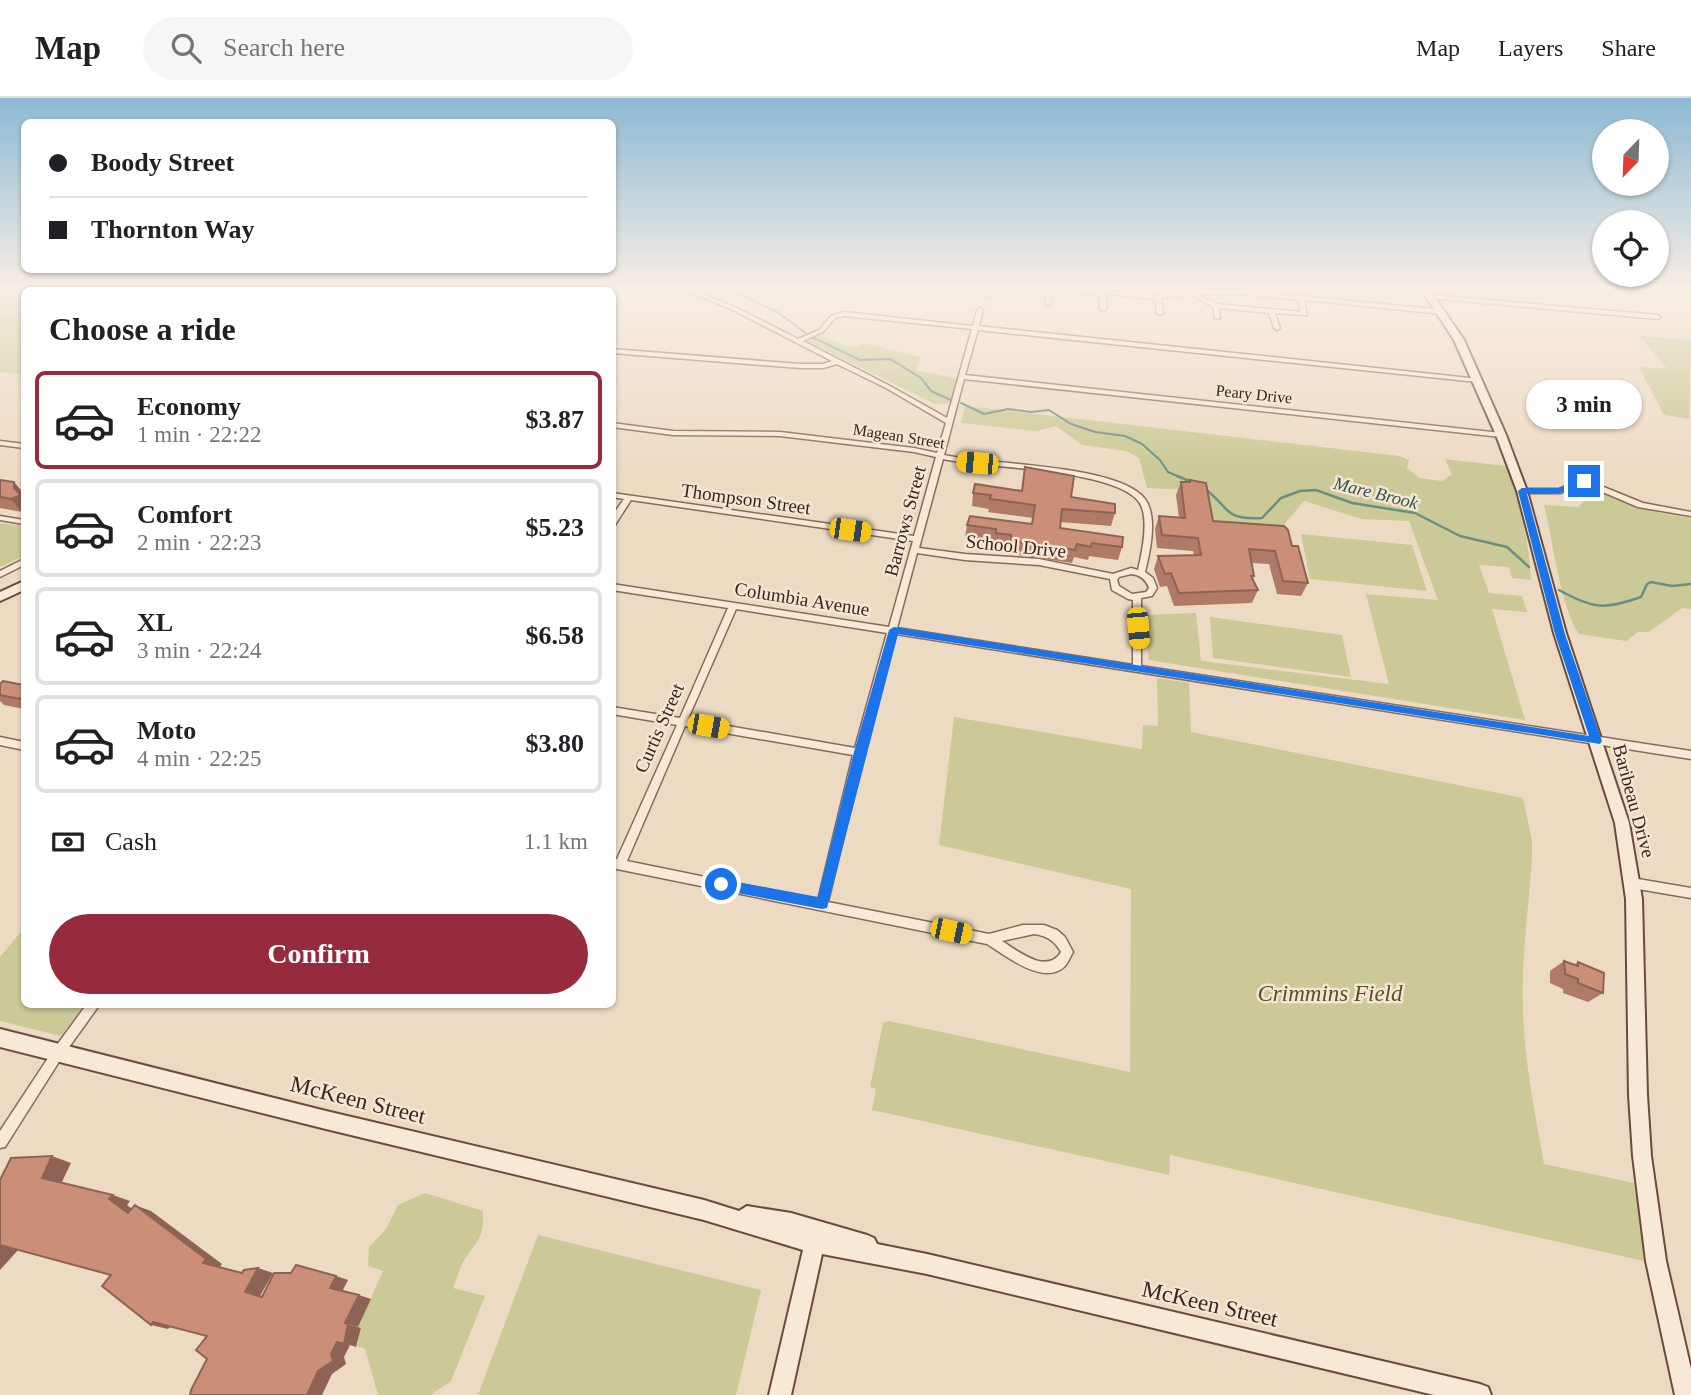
<!DOCTYPE html>
<html lang="en">
<head>
<meta charset="utf-8">
<style>
  body { margin:0; font-family:"Times New Roman",serif; background:#f6f6f6; color:#202124; height:100vh; display:flex; flex-direction:column; font-size:26px; white-space:nowrap }
  * { box-sizing:border-box; margin:0 }
  p { font-size:23px; color:#757577 }
  .icon { flex:none; width:38px; height:38px; fill:none; stroke:currentColor; stroke-width:2; stroke-linecap:round; stroke-linejoin:round }
  .map { position:relative; flex:1; overflow:hidden }
  .details { position:absolute; left:21px; top:189px; width:595px; height:721px; display:flex; flex-direction:column; background:#fff; border-radius:10px; box-shadow:0 2px 5px #0004 }
  .details>* { flex:none }
  .hud { position:absolute; left:21px; top:21px; width:595px; height:154px; border-radius:10px; box-shadow:0 2px 5px #0004; display:grid; align-content:center; height:154px; padding:0 28px; background:#fff }
  .needle { width:46px; rotate:203deg }
  .fabs { position:absolute; left:1592px; top:21px; display:grid; gap:14px }
  .fabs a { display:grid; place-items:center; width:77px; height:77px; border-radius:50%; background:#fff; box-shadow:0 2px 5px #0004; font-size:35px }
  .end { position:absolute; width:32px; height:32px; margin:-16px; border:9px solid #1a73e8; background:#fff; box-shadow:0 0 0 4px #fff }
  .from { border-radius:50% }
  .bubble { position:absolute; height:49px; border-radius:24px; background:#fff; box-shadow:0 2px 5px #0004; font-size:23px; font-weight:700; line-height:49px; text-align:center }
  .car { position:absolute; width:21px; height:42px; margin:-21px -10px; border-radius:9px; box-shadow:0 0 5px 2px #0007; background:linear-gradient(#f5c518 24%,#345 0 40%,#f5c518 0 76%,#345 0 86%,#f5c518 0) }
  .hud b { display:flex; align-items:center; gap:24px; height:66px; font-size:26px }
  .hud b+b { border-top:2px solid #e0e0e0 }
  .hud i { width:18px; height:18px; background:#202124 }
  ul { padding:0; list-style:none }
  li { display:flex; align-items:center; gap:21px; height:98px; margin:0 14px 10px; padding:0 14px; border:4px solid #e0e0e0; border-radius:10px }
  li div { flex:1 }
  li b { display:block; font-size:26px }
  li em { font-style:normal; font-weight:700 }
  li.selected { border-color:#952b3d }
  li>.icon { width:63px; height:63px; stroke-width:1.5 }
  h2 { padding:0 28px; font-size:32px; line-height:84px }
  .pay { display:flex; align-items:center; gap:18px; height:77px; padding:0 28px; font-size:26px }
  .pay p { margin-inline-start:auto }
  .cta { display:flex; gap:14px; margin-top:auto; padding:14px 28px }
  .cta a { flex:1; height:80px; border-radius:42px; background:#952b3d; color:#fff; font-size:28px; font-weight:700; line-height:80px; text-align:center }
  header { display:flex; align-items:center; gap:42px; box-sizing:border-box; height:98px; padding:0 35px; background:#fff; border-bottom:2px solid #e0e0e0 }
  header strong { font-size:33px }
  nav { display:flex; gap:38px; margin-inline-start:auto; font-size:24px }
  .search { width:490px; height:63px; background:#f6f6f6; display:flex; align-items:center; gap:18px; box-sizing:border-box; padding:0 24px; border-radius:38px; color:#757577; font-size:26px }
  .map>svg:first-child { display:block }
  .green { fill:#cbc997 }
  .lines { fill:none; stroke-linecap:round; stroke-linejoin:round }
  .stream-far1 { stroke:#6c8e80; stroke-width:2 }
  .stream { stroke:#6c8e80; stroke-width:2.5 }
  .street-casing { stroke:#876b5a; stroke-width:3 }
  .secondary-casing { stroke:#694c3d; stroke-width:4 }
  .street { fill:#f8e8d6; fill-rule:evenodd }
  .secondary { fill:#f8e8d6; fill-rule:evenodd }
  .wall { fill:#af7a68 }
  .shaded-wall { fill:#8e6355 }
  .building { fill:#cb8e79; stroke:#8e6355; stroke-width:2 }
  .route { fill:#1a73e8 }
  .labels { text-anchor:middle; dominant-baseline:central; stroke-width:5; stroke-linejoin:round; paint-order:stroke }
  .far-street-label { font-size:16px; fill:#37261e; stroke:#f5e5d2 }
  .far-water-label { font-size:18px; font-style:italic; fill:#2d574d; stroke:#f5e5d2 }
  .street-label { font-size:19px; fill:#37261e; stroke:#f5e5d2 }
  .near-park-label { font-size:23px; font-style:italic; fill:#4f5325; stroke:#f5e5d2 }
  .near-street-label { font-size:23px; fill:#37261e; stroke:#f5e5d2 }
</style>
</head>
<body>
<header>
<strong>Map</strong>
<div class="search"><svg class="icon" aria-label="search" viewBox="0 0 24 24"><circle cx="10" cy="10" r="6"/><path d="M15 15l6 6"/></svg>Search here</div>
<nav><a>Map</a><a>Layers</a><a>Share</a></nav>
</header>
<div class="map">
<svg width="1691" height="1297" viewBox="0 0 1691 1297">
  <rect width="100%" height="100%" fill="#eddac3"/>
  <!-- green -->
  <g class="green">
    <path d="M0,191H330L24,192V277L0,274Z"/>
    <path d="M819,237L853,250L864,245L920,259L916,273L957,280L950,305L935,306L809,244Z"/>
    <path d="M1640,238L1691,242L1689,321L1664,317L1639,269L1667,271Z"/>
    <path d="M965,308L1400,358L1409,362L1407,370L1419,380L1442,383L1452,376L1445,361L1506,368C1520,404 1529,443 1531,482L1512,480L1509,469L1479,467L1489,495L1522,498L1527,514L1492,511L1525,622L1149,562L1143,517L1196,515L1201,563L1389,586L1366,496L1438,502L1409,423L1362,421L1304,403L1275,437L1210,430L1204,393L1147,390L1139,360L1126,353L1082,347L1056,328L1036,333L961,325Z"/>
    <path d="M1595,393L1660,415L1691,420V511L1682,510L1649,534H1638L1626,543L1579,536C1561,511 1553,444 1545,411L1544,407L1578,409Z"/>
    <path d="M0,425L24,428V458L0,469Z"/>
    <path d="M1301,436L1412,447L1427,493L1310,481Z"/>
    <path d="M1210,519L1342,537L1351,579L1213,560Z"/>
    <path d="M1157,580L1189,585L1191,634L1523,700L1532,743V759C1529,809 1521,859 1523,910C1524,962 1535,1014 1544,1066L1634,1085L1648,1164L1170,1057L1169,1077L872,1012L876,991L870,989L883,925L889,923L1130,974L1131,791L939,747L954,619L1142,651L1143,627L1158,628Z"/>
    <path d="M24,830V906L85,907L61,938L0,923V859Z"/>
    <path d="M425,1095L483,1113C484,1137 480,1140 467,1158C460,1167 457,1180 453,1190L485,1198L451,1283L430,1297H378L365,1251L357,1248L361,1230L358,1229L383,1173L368,1168L369,1149L386,1131L398,1107Z"/>
    <path d="M538,1137L761,1192L736,1297H478Z"/>
  </g>
  <g class="lines">
    <!-- stream-far1 -->
    <g class="stream-far1">
      <path d="M729,191L779,215L808,237"/>
      <path d="M814,240L860,262L890,261L921,280L931,293L951,302"/>
      <path d="M961,305L984,316L1008,311L1031,314L1049,312L1071,326L1095,334L1125,338L1142,346L1160,362L1168,374L1182,380"/>
    </g>
    <!-- stream -->
    <g class="stream">
      <path d="M1177,378L1192,384"/>
      <path d="M1204,390C1231,410 1222,422 1262,420L1281,400L1300,393L1316,392L1352,405L1415,415L1460,438L1507,449L1529,469"/>
      <path d="M1559,492C1593,511 1605,512 1641,499L1647,486L1651,484L1672,488L1691,486"/>
    </g>
    <!-- street casing -->
    <g class="street-casing">
      <g id="street">
        <path d="M352,191H361L362,192H354Z"/>
        <path d="M683,191H690L737,210L798,241L819,232L831,218L844,214L973,228L977,212L980,210L983,212L979,228L1479,281V283L1477,284L978,232L965,277L1501,335L1505,337L1501,339L964,281L944,357C988,367 1119,366 1145,401C1158,419 1150,454 1145,474L1153,480L1157,490L1152,498L1141,500V568L1691,653V661L896,536L864,654L828,804L989,836L1023,827H1044L1057,832L1065,839L1073,854C1070,859 1068,865 1064,869C1043,888 1005,857 987,846L612,770V761H617L677,627L612,616V609L680,620L728,510L612,492V486L889,529L913,443L631,402L615,427H612V418L624,401L612,399V395L914,438L936,359L914,354L780,338L673,337L612,329V325L673,333L780,334L914,350L937,355L946,325L886,290L837,266L824,270H800L612,255V251L800,266H823L832,263L733,212ZM844,218L972,231L947,320L890,288L803,243L823,234L835,220ZM943,361C984,370 1116,371 1139,404C1150,419 1142,455 1138,472L1131,470L1113,476L1039,461L965,456L919,450ZM917,455L965,462L1039,467L1110,481L1112,492L1128,501L1133,502V567L897,530ZM1131,476C1140,477 1146,481 1149,490L1146,494L1132,496L1119,488L1117,482L1119,479ZM736,511L887,535L855,650L688,621ZM685,628L853,657L818,802L627,763ZM1034,836C1047,838 1054,842 1061,854C1047,877 1018,853 1002,843Z"/>
        <path d="M982,191H988L992,197L991,198H987Z"/>
        <path d="M1048,191H1054L1051,206L1048,208L1045,206Z"/>
        <path d="M1065,191H1084L1158,197L1207,192H1240L1443,212L1446,214L1443,216L1304,202L1307,217L1275,215L1280,230L1277,232L1274,230L1269,215L1219,210L1220,220L1215,221L1213,209L1192,197L1161,200L1163,215L1160,217L1157,215L1155,201L1106,196V211L1103,213L1100,211V196L1068,193ZM1207,196H1240L1298,202L1301,214L1217,206L1199,197Z"/>
        <path d="M1431,197L1658,217L1661,219L1658,221L1429,200V198Z"/>
        <path d="M0,343L24,346V350L0,347Z"/>
        <path d="M1584,381L1643,405L1691,414V418L1638,409L1584,386L1560,395H1522L1518,393L1522,391H1559Z"/>
        <path d="M0,418L24,422V426L0,422Z"/>
        <path d="M24,461V467L0,479V473Z"/>
        <path d="M0,639L24,644V652L0,647Z"/>
        <path d="M1632,780L1691,790V800L1632,790L1628,788L1627,785L1628,782Z"/>
        <path d="M87,906H100L62,959L5,1049L0,1050V1033L54,951Z"/>
      </g>
    </g>
    <!-- secondary casing -->
    <g class="secondary-casing">
      <g id="secondary">
        <path d="M1421,191H1429L1464,242L1506,337L1527,393L1566,535L1629,725L1642,801L1647,997L1651,1058L1666,1163L1691,1271V1297H1675L1646,1163L1633,1058L1629,997L1626,801L1615,725L1554,535L1517,393L1496,337L1454,242Z"/>
        <path d="M24,483V492L0,503V494Z"/>
        <path d="M0,931L326,1013L704,1102L739,1113L747,1108L791,1115L867,1137L874,1140L877,1146L927,1156L1480,1286L1488,1289L1491,1297H1434L927,1176L822,1156L791,1297H769L803,1152L704,1122L326,1031L0,949Z"/>
      </g>
    </g>
    <!-- street -->
    <use href="#street" class="street"/>
    <!-- secondary -->
    <use href="#secondary" class="secondary"/>
  </g>
  <!-- wall -->
  <g class="wall">
    <path d="M0,382L14,384L24,396V413L22,414L0,410Z"/>
    <path d="M1190,382L1213,423L1292,448L1308,485L1301,498L1277,496L1269,466L1252,465L1254,478L1253,481L1258,492L1252,505L1174,508L1167,488L1160,489L1154,471L1158,458H1194L1193,453L1157,450L1155,431L1159,418L1179,420L1176,397L1181,384H1189Z"/>
    <path d="M973,395L1071,399L1115,415L1111,428L1060,424V430L1122,449L1118,462L1089,458L1088,462L1074,459L1072,465L1010,456L1009,450L994,448V444L965,440L967,427L1032,426L1033,420L988,414L989,411L972,408Z"/>
    <path d="M0,586L24,587V611L4,607L0,603Z"/>
    <path d="M1564,863L1574,867L1578,864L1603,895L1588,904L1563,895V891L1550,885V873Z"/>
  </g>
  <!-- shaded-wall -->
  <g class="shaded-wall">
    <path d="M14,384L24,396V413L22,414L11,401Z"/>
    <path d="M52,1058L71,1065L61,1086L42,1080Z"/>
    <path d="M113,1097L130,1103L127,1107L145,1121L128,1115L109,1101Z"/>
    <path d="M135,1107L151,1113L222,1166L219,1170L203,1165Z"/>
    <path d="M0,1147L19,1151L0,1172Z"/>
    <path d="M258,1170L273,1175L260,1198L245,1194Z"/>
    <path d="M336,1178L348,1182L342,1194L330,1190Z"/>
    <path d="M359,1197L371,1201L358,1229L345,1225Z"/>
    <path d="M153,1224L171,1228L168,1231L151,1227Z"/>
    <path d="M348,1226L361,1230L356,1249L350,1247L344,1259L346,1266L332,1276L322,1297H307L318,1273L331,1256Z"/>
  </g>
  <!-- building -->
  <g class="building">
    <path d="M1025,369L1074,378L1071,399L1115,406V415L1062,411L1060,430L1123,439L1122,449L1092,445L1091,449L1077,446L1075,452L1012,443L1011,437L996,435V431L967,427L970,418L1032,426L1035,407L990,401L991,397L973,395L975,386L1022,393Z"/>
    <path d="M0,382L14,384V390L21,397L11,401L0,399Z"/>
    <path d="M1190,382L1206,385L1213,423L1284,428L1288,432L1292,448H1298L1308,485L1283,483L1275,453L1249,451L1254,478H1251L1258,492L1179,495L1171,475L1165,476L1158,458L1201,457L1198,440L1162,437L1159,418L1185,420L1181,384H1190Z"/>
    <path d="M3,583L24,587V597L20,601L0,597V586Z"/>
    <path d="M1564,863L1578,868V864L1604,875L1603,895L1578,885V881L1565,876Z"/>
    <path d="M52,1058L42,1080L113,1097L109,1101L128,1115L135,1107L206,1161L203,1165L242,1175L244,1172L258,1170L245,1194L262,1199L274,1175H291L296,1167L336,1178L330,1190L359,1197L345,1225L348,1226L344,1246L337,1244L331,1256L333,1263L318,1273L307,1297H190L191,1292L207,1261L196,1252L207,1238L153,1224L151,1227L102,1188L111,1177L0,1147V1082L11,1060Z"/>
  </g>
  <!-- sky -->
  <linearGradient id="sky" x2="0" y2="1"><stop stop-color="#8db9d3"/><stop offset="0.51" stop-color="#f7eee4"/><stop offset="1" stop-color="#f7eee4" stop-opacity="0"/></linearGradient>
  <rect width="1691" height="372" fill="url(#sky)"/>
  <!-- route -->
  <path class="route" d="M1584,380L1587,381V385L1560,395L1527,396L1565,536L1602,643L1600,646L898,536L827,810L822,811L721,792L715,786L721,781L818,799L854,654L889,532L894,529L1589,638L1555,536L1518,393L1522,390H1559Z"/>
  <g class="labels">
    <!-- far-street labels -->
    <g class="far-street-label">
      <text transform="translate(1254 296) rotate(6)">Peary Drive</text>
      <text transform="translate(899 338) rotate(9)">Magean Street</text>
    </g>
    <!-- far-water labels -->
    <g class="far-water-label">
      <text transform="translate(1376 395) rotate(14)">Mare Brook</text>
    </g>
    <!-- street labels -->
    <g class="street-label">
      <text transform="translate(746 401) rotate(8)">Thompson Street</text>
      <text transform="translate(905 423) rotate(-75)">Barrows Street</text>
      <text transform="translate(1016 448) rotate(6)">School Drive</text>
      <text transform="translate(802 501) rotate(9)">Columbia Avenue</text>
      <text transform="translate(659 630) rotate(-66)">Curtis Street</text>
      <text transform="translate(1634 703) rotate(75)">Baribeau Drive</text>
    </g>
    <!-- near-park labels -->
    <g class="near-park-label">
      <text x="1330" y="895">Crimmins Field</text>
    </g>
    <!-- near-street labels -->
    <g class="near-street-label">
      <text transform="translate(358 1002) rotate(14)">McKeen Street</text>
      <text transform="translate(1210 1206) rotate(13)">McKeen Street</text>
    </g>
  </g>
</svg>
<div class="fabs">
<a><svg class="needle" viewBox="-14 -14 28 28"><path d="M0-13l5 13h-10z" fill="#e53935"/><path d="M0 13l5-13h-10z" fill="#757577"/></svg></a>
<a><svg class="icon" aria-label="locate" viewBox="0 0 24 24"><circle cx="12" cy="12" r="6"/><path d="M12 2v4M12 18v4M2 12h4M18 12h4"/></svg></a>
</div>
<i class="end from" style="left:721px;top:786px"></i>
<i class="end" style="left:1584px;top:383px"></i>
<div class="bubble" style="left:1526px;top:282px;width:116px">3 min</div>
<i class="car" style="left:977px;top:365px;rotate:275deg"></i>
<i class="car" style="left:850px;top:432px;rotate:98deg"></i>
<i class="car" style="left:1138px;top:530px;rotate:175deg"></i>
<i class="car" style="left:708px;top:628px;rotate:100deg"></i>
<i class="car" style="left:951px;top:833px;rotate:102deg"></i>
<div class="hud">
<b><i class="from"></i>Boody Street</b>
<b><i></i>Thornton Way</b>
</div>
<section class="details">
<h2>Choose a ride</h2>
<ul>
<li class="selected"><svg class="icon" aria-label="car" viewBox="0 0 24 24"><path d="M5 17H2v-5l4-1 3-4h7l3 4 3 1v5h-3M9 17h6M6 11h13"/><circle cx="7" cy="17" r="2"/><circle cx="17" cy="17" r="2"/></svg><div><b>Economy</b><p>1 min · 22:22</p></div><em>$3.87</em></li>
<li><svg class="icon" aria-label="car" viewBox="0 0 24 24"><path d="M5 17H2v-5l4-1 3-4h7l3 4 3 1v5h-3M9 17h6M6 11h13"/><circle cx="7" cy="17" r="2"/><circle cx="17" cy="17" r="2"/></svg><div><b>Comfort</b><p>2 min · 22:23</p></div><em>$5.23</em></li>
<li><svg class="icon" aria-label="car" viewBox="0 0 24 24"><path d="M5 17H2v-5l4-1 3-4h7l3 4 3 1v5h-3M9 17h6M6 11h13"/><circle cx="7" cy="17" r="2"/><circle cx="17" cy="17" r="2"/></svg><div><b>XL</b><p>3 min · 22:24</p></div><em>$6.58</em></li>
<li><svg class="icon" aria-label="car" viewBox="0 0 24 24"><path d="M5 17H2v-5l4-1 3-4h7l3 4 3 1v5h-3M9 17h6M6 11h13"/><circle cx="7" cy="17" r="2"/><circle cx="17" cy="17" r="2"/></svg><div><b>Moto</b><p>4 min · 22:25</p></div><em>$3.80</em></li>
</ul>
<div class="pay"><svg class="icon" aria-label="cash" viewBox="0 0 24 24"><path d="M3 7h18v10H3z"/><circle cx="12" cy="12" r="2"/></svg>Cash<p>1.1 km</p></div>
<div class="cta"><a>Confirm</a></div>
</section>
</div>
</body>
</html>
